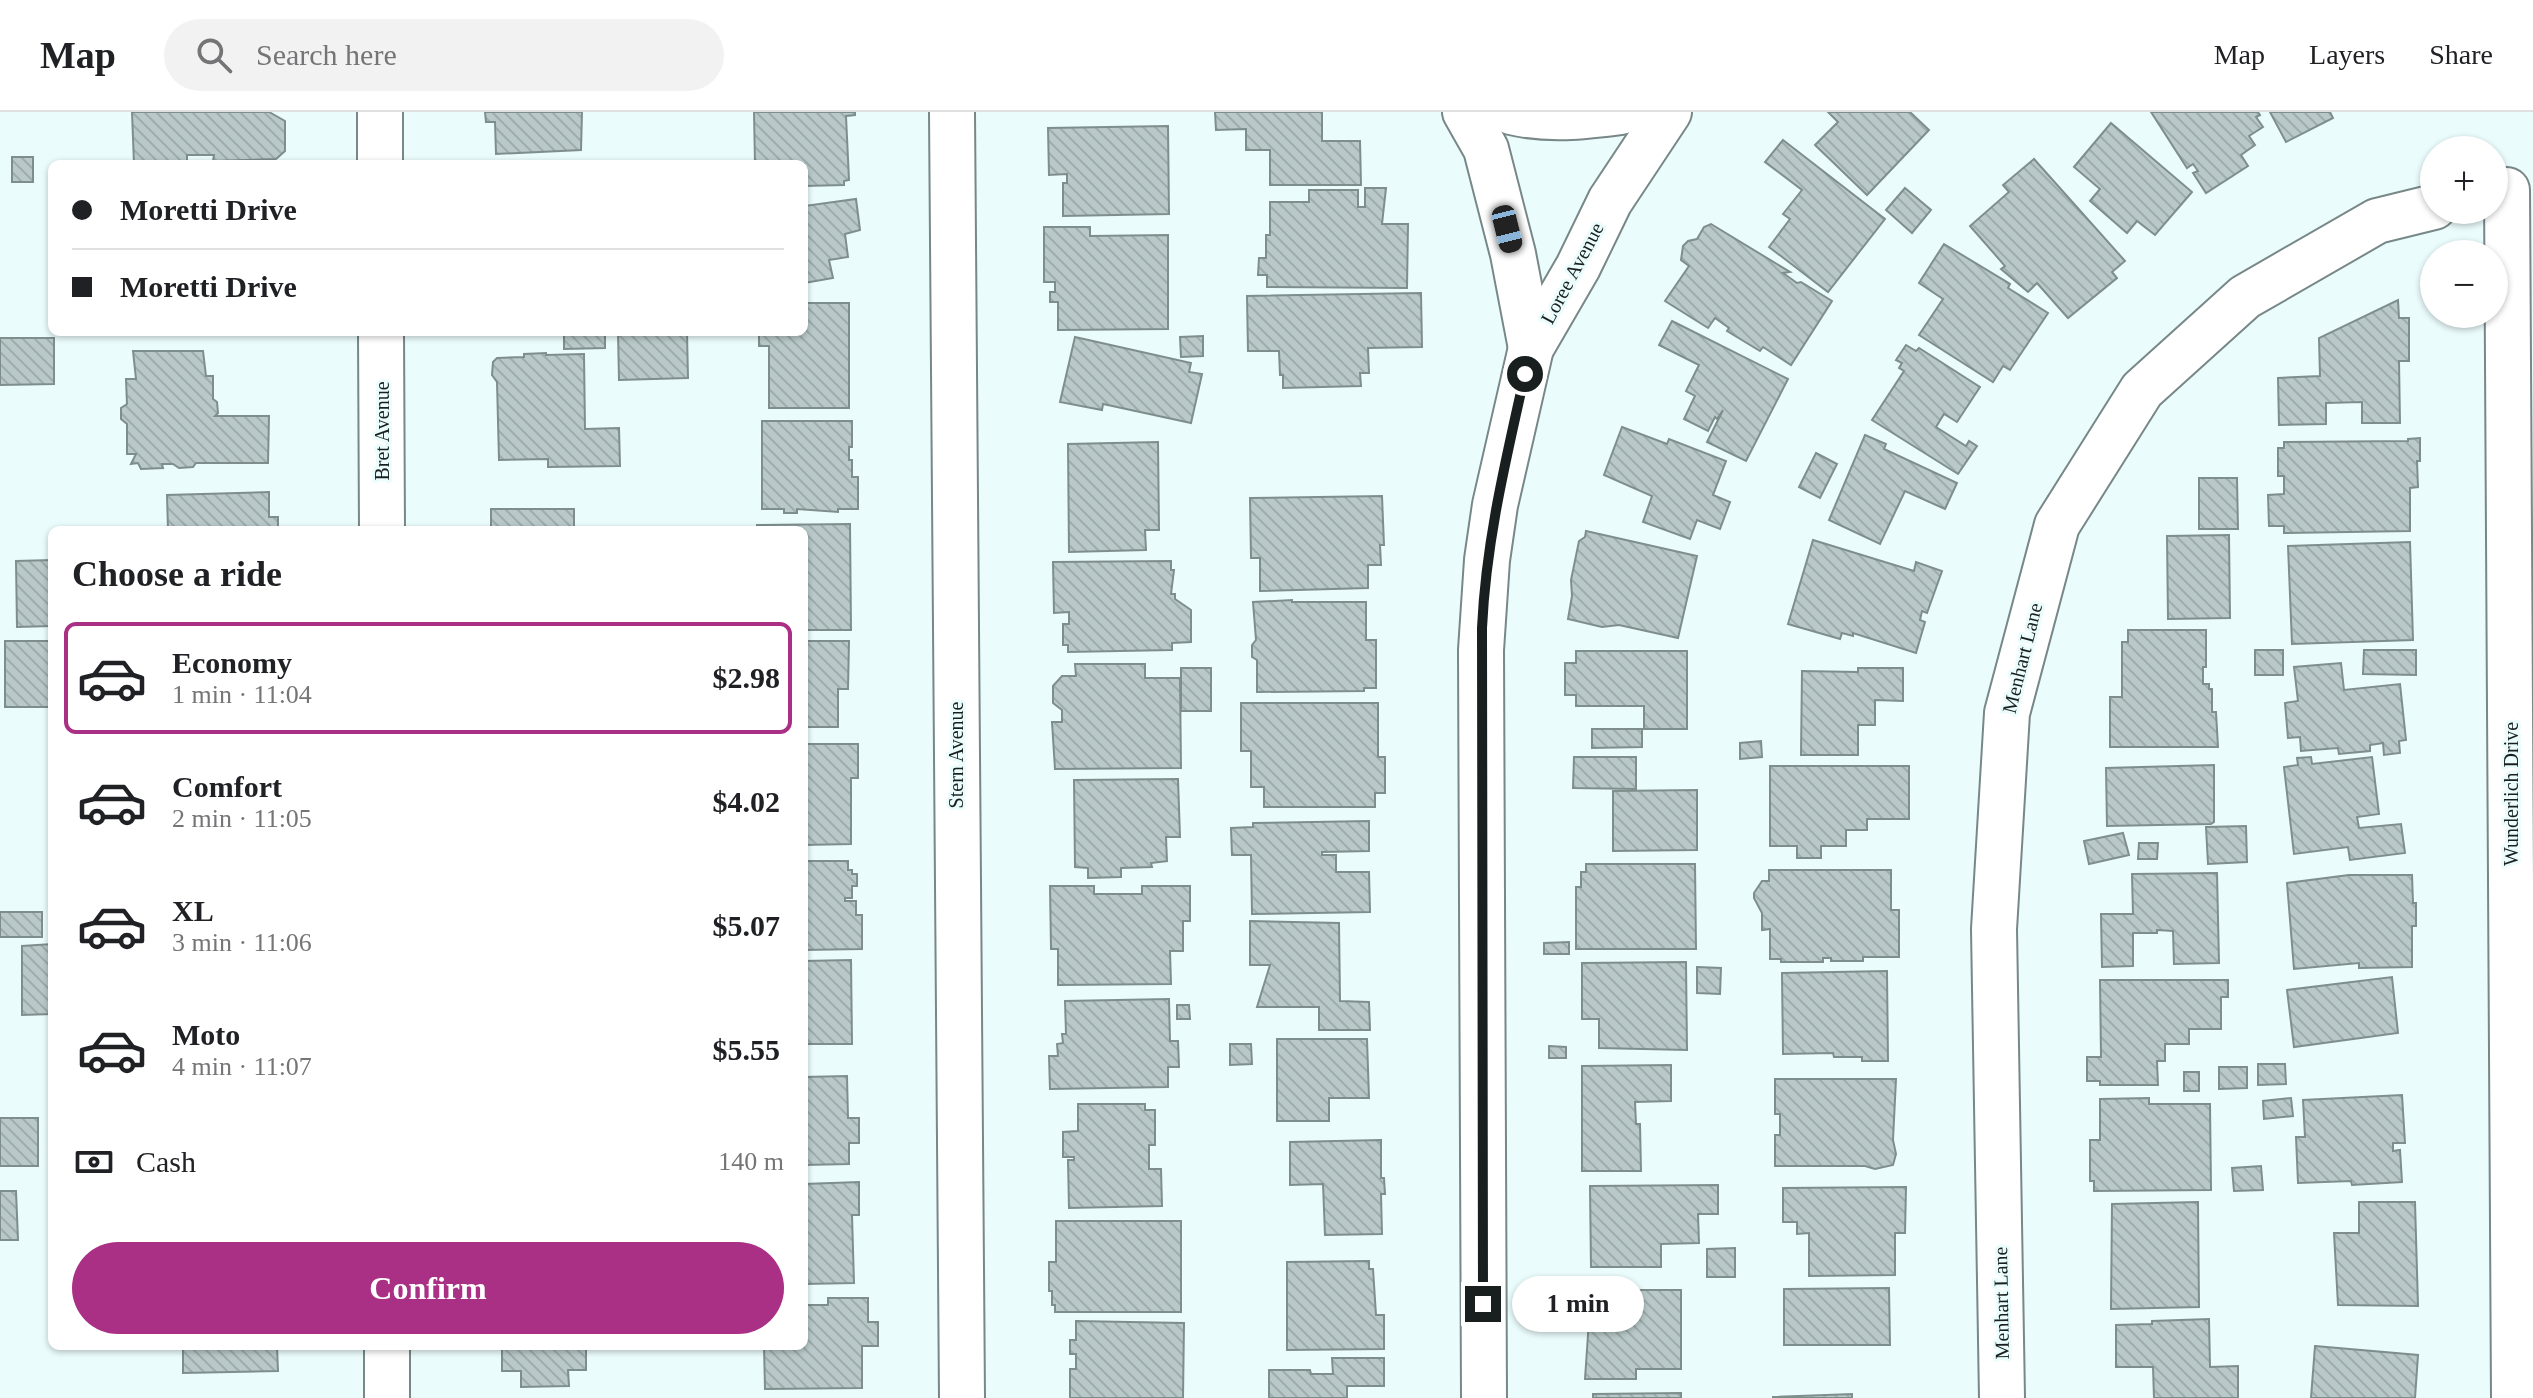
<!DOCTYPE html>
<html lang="en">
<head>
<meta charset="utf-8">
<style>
  body { margin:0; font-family:Georgia,serif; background:#f2f2f2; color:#202124; height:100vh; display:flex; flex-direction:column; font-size:30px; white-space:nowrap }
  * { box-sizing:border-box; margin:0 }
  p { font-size:26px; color:#757577 }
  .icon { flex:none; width:44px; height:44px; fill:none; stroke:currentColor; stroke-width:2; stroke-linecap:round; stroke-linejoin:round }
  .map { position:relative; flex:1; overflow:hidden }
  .details { position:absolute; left:48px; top:414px; width:760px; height:824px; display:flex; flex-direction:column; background:#fff; border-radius:12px; box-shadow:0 2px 6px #0004 }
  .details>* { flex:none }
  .guide { position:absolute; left:48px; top:48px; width:760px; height:176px; border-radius:12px; box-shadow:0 2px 6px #0004; display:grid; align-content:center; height:176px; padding:0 24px; background:#fff }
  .tools { position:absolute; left:2420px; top:24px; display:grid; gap:16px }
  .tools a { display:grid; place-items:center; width:88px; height:88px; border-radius:50%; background:#fff; box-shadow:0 2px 6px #0004; font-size:40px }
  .end { position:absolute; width:36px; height:36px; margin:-18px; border:10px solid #191f1f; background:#fff; box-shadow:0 0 0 4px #fff }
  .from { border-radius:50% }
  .bubble { position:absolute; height:56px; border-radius:28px; background:#fff; box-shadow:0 2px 6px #0004; font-size:26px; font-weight:600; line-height:56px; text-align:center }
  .car { position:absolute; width:24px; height:48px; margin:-24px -12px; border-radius:10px; box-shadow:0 0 6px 2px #0007; background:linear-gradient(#222 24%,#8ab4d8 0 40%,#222 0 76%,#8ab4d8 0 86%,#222 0) }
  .guide b { display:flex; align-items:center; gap:28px; height:76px; font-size:30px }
  .guide b+b { border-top:2px solid #e0e0e0 }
  .guide i { width:20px; height:20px; background:#202124 }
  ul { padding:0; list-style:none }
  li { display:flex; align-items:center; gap:24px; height:112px; margin:0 16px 12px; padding:0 8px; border:4px solid transparent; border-radius:12px }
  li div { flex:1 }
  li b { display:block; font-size:30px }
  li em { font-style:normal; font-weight:600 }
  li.selected { border-color:#a93084 }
  li>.icon { width:72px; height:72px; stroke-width:1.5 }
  h2 { padding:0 24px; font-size:36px; line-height:96px }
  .pay { display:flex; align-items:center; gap:20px; height:88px; padding:0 24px; font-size:30px }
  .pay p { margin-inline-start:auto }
  .cta { display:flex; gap:16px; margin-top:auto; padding:16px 24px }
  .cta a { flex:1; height:92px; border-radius:48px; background:#a93084; color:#fff; font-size:32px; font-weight:600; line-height:92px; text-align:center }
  header { display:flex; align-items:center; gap:48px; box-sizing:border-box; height:112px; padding:0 40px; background:#fff; border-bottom:2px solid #e0e0e0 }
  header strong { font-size:38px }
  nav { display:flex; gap:44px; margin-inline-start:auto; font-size:28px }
  .search { width:560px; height:72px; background:#f2f2f2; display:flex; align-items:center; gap:20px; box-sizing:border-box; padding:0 28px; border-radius:44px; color:#757577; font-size:30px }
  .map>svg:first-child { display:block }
  .building { fill:url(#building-back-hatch); stroke:#7e8e8d; stroke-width:2 }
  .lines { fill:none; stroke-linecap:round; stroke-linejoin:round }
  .street-casing { stroke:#788787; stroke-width:48 }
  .street { stroke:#fff; stroke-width:44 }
  .route { stroke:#191f1f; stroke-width:10 }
  .labels { text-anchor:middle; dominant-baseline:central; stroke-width:6; stroke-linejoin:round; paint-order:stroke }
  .street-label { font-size:20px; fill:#191f1f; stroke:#ebfcfc }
</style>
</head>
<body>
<header>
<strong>Map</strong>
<div class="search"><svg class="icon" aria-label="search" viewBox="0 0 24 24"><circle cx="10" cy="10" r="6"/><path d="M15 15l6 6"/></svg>Search here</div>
<nav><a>Map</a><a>Layers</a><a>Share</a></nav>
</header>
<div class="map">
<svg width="2533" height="1286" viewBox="0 0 2533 1286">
  <defs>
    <pattern id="building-back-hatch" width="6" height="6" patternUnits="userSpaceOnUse" patternTransform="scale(2)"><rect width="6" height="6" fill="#b9c9c9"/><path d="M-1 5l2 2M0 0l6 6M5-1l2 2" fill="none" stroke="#9eacac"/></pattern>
  </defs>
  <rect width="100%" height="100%" fill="#ebfcfc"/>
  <!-- building -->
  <g class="building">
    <path d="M132,0H269L285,9V39L276,47L213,49L214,43H187V52H134Z"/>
    <path d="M485,0H582L581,38L496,42L495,10H486Z"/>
    <path d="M754,0H855V3L846,4L849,68L844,69V73L804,74V52H755Z"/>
    <path d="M1215,0H1322V29H1360L1361,73H1270V38H1246V17L1216,18Z"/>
    <path d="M1828,0H1910L1929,18L1867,83L1815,33L1838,10Z"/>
    <path d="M2151,0H2258L2260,3L2256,5L2263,15L2249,24L2255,33L2241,43L2248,54L2206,81L2193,61L2198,59L2193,52L2187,56Z"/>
    <path d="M2270,0H2330L2333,6L2286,30Z"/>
    <path d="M2111,11L2192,80L2155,123L2137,109L2127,121L2090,89L2100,77L2074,55Z"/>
    <path d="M1168,14L1169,102L1063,104V71H1067V62L1049,63L1048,16Z"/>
    <path d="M1783,28L1885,107L1828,180L1769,135L1790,107L1783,102L1802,78L1765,50Z"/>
    <rect x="12" y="45" width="21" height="25"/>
    <path d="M2034,47L2125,149L2112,160L2117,166L2068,206L2037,171L2028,180L2001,157L2005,154L1970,114L2009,80L2003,73Z"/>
    <path d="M1365,76H1386L1382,112H1408L1407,176L1267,175V163H1258L1259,146H1266V123H1270V90H1309V78H1358V95H1365Z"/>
    <path d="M1905,76L1931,98L1912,121L1886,98Z"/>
    <path d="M856,87L860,118L845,122L848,145L829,148L833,166L804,171V94Z"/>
    <path d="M1711,112L1790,160L1783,161L1797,171L1801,170L1832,189L1791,253L1763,235L1760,239L1727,219L1729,216L1715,206L1708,216L1665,189L1689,154L1681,148L1683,134L1688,129L1697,127L1704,115Z"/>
    <path d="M1044,115H1090V124L1168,123V217L1058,218V190H1050V180H1055V170H1044Z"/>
    <path d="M1944,132L2010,172L2008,176L2048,201L2010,258L2003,254L1993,270L1919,223L1943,187L1919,171Z"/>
    <path d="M1421,181L1422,235L1368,236L1369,261H1360L1361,274L1283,276V263H1280L1279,239H1248L1247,184Z"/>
    <path d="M2398,188L2399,206H2409V249H2399L2400,311H2362V290L2326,291V312L2279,313L2278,266L2320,264L2319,226Z"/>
    <path d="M804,191H849V296H769V234H759V220H804Z"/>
    <path d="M1672,209L1788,267L1746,349L1707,330L1723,298L1717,307L1715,305L1708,319L1684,307L1695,284L1686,279L1699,253L1659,233Z"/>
    <path d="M618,220H687L688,266L619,268Z"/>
    <path d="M605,221V236L564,237V222Z"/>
    <path d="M1203,224V244L1181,245L1180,225Z"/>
    <path d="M1075,225L1191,251L1189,260L1202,262L1191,311L1103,292L1102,298L1060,290Z"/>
    <path d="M0,226H54V272L0,273Z"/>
    <path d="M1906,233L1916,239L1919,236L1980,275L1957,310L1944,302L1936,315L1966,334L1969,329L1977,334L1958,362L1872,308L1904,259L1899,256L1902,251L1896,248Z"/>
    <path d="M133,239H203L206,264H213V287L217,290L218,301L215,304H269L268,351H196L193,355L179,356L173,352H162L163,356L141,357L138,351L131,352L136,342H127V312L121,307V296L127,292L126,267H136Z"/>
    <path d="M546,241V243L584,242L585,317L619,316L620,354L548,355V347L499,348L497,270L492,263L493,250L497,246L524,245V242Z"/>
    <path d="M762,309H852V335H849V348H852V365H858V397H838V400L797,397V401H784V397H762Z"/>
    <path d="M1622,315L1667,332L1669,327L1726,349L1713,383L1730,390L1720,417L1697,408L1690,427L1643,410L1652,384L1604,363Z"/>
    <path d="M1865,323L1886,332L1884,337L1957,371L1945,397L1905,379L1880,432L1829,408Z"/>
    <path d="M2420,326V349H2417L2418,375L2410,376V419L2284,421V414H2269L2268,383L2284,382V364H2278V336H2284V330L2408,329V327Z"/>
    <path d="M1158,330L1159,418H1145L1146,438L1069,440L1068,332Z"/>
    <path d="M1816,341L1837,352L1820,386L1799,375Z"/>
    <path d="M2199,366H2237L2238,417H2199Z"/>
    <path d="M269,380V405H278V418H168L167,383Z"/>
    <path d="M1382,384L1384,433H1380L1381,453H1368V476L1260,479V446H1251L1250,386Z"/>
    <rect x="491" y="397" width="83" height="21"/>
    <path d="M850,412L851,518H804V418H757V413Z"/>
    <path d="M1586,419L1697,444L1678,526L1619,513L1602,515L1568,507L1572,484L1571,468L1579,429L1585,425Z"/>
    <path d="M2229,423L2230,506L2168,507L2167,424Z"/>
    <path d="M1813,428L1914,459L1916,450L1942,459L1927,501L1922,499L1920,508L1925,510L1916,541L1853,521V524L1842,521L1840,527L1788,512Z"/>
    <path d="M2410,430L2413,528L2292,532L2288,434Z"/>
    <path d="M52,448V514L17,515L16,449Z"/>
    <path d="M1171,449V458H1174L1171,482H1175V487L1191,498V530L1172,531V538L1068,540V533H1063V512H1069V500L1054,501L1053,450Z"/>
    <path d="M1292,488V490H1366V528H1376V576H1364V579L1257,580V548L1252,545V533L1256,528L1253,490Z"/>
    <path d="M2128,518H2206V555H2203V572H2209V577H2212V600H2216L2218,635H2110V585H2122V530H2128Z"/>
    <rect x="5" y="529" width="47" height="66"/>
    <path d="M804,529H849L848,577H838V615H804Z"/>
    <rect x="2255" y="538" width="28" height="25"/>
    <path d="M2364,538H2416V563L2363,562Z"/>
    <path d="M1576,539H1687V617H1644V594H1576V583H1565V551H1576Z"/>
    <path d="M2341,551L2344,578L2400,572L2406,628L2399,629L2400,641L2384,643L2383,631L2370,633V639L2339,642L2338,636L2301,639L2300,625L2288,626L2285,591L2298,589L2294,555Z"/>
    <path d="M1075,552H1145V566H1180L1181,656L1055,657L1052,610H1062V598L1053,591V574L1062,564H1076Z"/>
    <rect x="1181" y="556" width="30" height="43"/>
    <path d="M1858,556H1903V589L1875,588V613H1858V643H1801L1802,559L1858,560Z"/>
    <path d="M1241,591H1378V645H1385V681H1375V695H1264V675H1251V639H1241Z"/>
    <path d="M1592,617H1642V635L1592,636Z"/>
    <path d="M1761,629L1762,645L1740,647V631Z"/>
    <path d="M804,632H858V666H851V732L804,733Z"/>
    <path d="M1574,645H1636V677L1573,676Z"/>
    <path d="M2311,645L2312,652L2372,645L2379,702L2357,705L2359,716L2401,712L2405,741L2350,748L2348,735L2294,742L2284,655L2298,653L2297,646Z"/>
    <path d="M2214,653V710L2211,712L2107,714L2106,656Z"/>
    <path d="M1770,654H1909V707H1867V718H1846V734H1821V746H1797V734H1770Z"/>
    <path d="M1178,667L1180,725H1166L1167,749L1151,751L1152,755L1121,756V765L1088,766V756L1075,755L1074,668Z"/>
    <path d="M1697,678V738L1613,739V679Z"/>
    <path d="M1369,709V739L1322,740V743H1336V760H1369L1370,800L1252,802L1251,743H1232L1231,716L1253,715V711Z"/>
    <path d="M2246,714L2247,750L2208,752L2206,715Z"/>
    <path d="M2123,721L2129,743L2089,752L2084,729Z"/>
    <path d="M2139,731H2158L2157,747H2138Z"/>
    <path d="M804,749H848V758H852V762H857V774H852V786H845V789H856V803H862V837L804,838Z"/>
    <path d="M1586,752H1695L1696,837H1576V775H1581V760H1586Z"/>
    <path d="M1769,758H1891V798H1899V845H1863V849H1831V846H1823V850H1781V847H1770V817L1762,818V801L1754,786V781L1762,769H1769Z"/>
    <path d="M2217,761L2219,851L2174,852L2173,819L2157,818V821H2133V854L2102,855L2101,802H2133L2132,762Z"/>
    <path d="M2349,763H2412L2413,791H2416V814H2412V855L2359,856V851L2294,857L2287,771Z"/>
    <path d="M1050,774H1094V782H1142V774H1190V809H1183V839H1170L1171,872L1058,873V837H1051Z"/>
    <rect x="0" y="800" width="42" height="25"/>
    <path d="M1250,809L1339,811L1340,889L1369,890L1370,918H1319V895H1257L1270,853H1250Z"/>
    <path d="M1569,830V842H1544V831Z"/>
    <path d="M52,832V902L22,903V834Z"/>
    <path d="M851,848L852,932H804V849Z"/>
    <path d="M1686,850L1687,938L1599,936V907H1582V851Z"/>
    <path d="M1697,855L1721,856L1720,882L1697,881Z"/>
    <path d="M1887,859L1888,949H1862V945H1834L1833,941L1783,942L1782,861Z"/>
    <path d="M2392,865L2398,921L2294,935L2287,878Z"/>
    <path d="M2100,868H2228V885H2221V917H2189V932H2165V949H2157L2158,973H2100V969H2087V945H2101Z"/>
    <path d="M1169,887L1170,929H1178L1179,955H1168V975L1050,977L1049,944H1058L1057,932L1063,931L1062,922H1066L1065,889Z"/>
    <path d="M1177,893H1189L1190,907H1177Z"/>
    <path d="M1277,927H1367L1369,986H1329V1009H1277Z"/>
    <path d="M1230,932H1251L1252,952L1230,953Z"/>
    <path d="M1549,934L1566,935V946H1549Z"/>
    <path d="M2258,952H2285L2286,972L2258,973Z"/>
    <path d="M1671,953V989L1635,990L1636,1012H1640L1641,1059H1582V954Z"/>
    <path d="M2219,955H2247V976L2219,977Z"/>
    <rect x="2184" y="960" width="15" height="19"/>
    <path d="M847,964L848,1006H859V1031H849V1052L804,1053V965Z"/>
    <path d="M1775,967H1896L1893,1028L1896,1042L1893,1053L1875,1057L1865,1054H1775V1023H1780V1002H1775Z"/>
    <path d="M2402,983L2405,1031H2393V1039L2400,1038L2402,1070L2352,1073L2351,1069L2298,1071L2296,1025H2305L2303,988Z"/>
    <path d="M2149,986V992H2210L2211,1078L2094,1079V1069H2090V1028H2100V987Z"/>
    <path d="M2291,986L2293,1004L2264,1007L2263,989Z"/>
    <path d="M1078,992H1145V998H1155V1033H1149V1057H1161L1162,1094L1069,1096L1068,1048H1074V1045H1063V1020L1078,1019Z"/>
    <rect x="0" y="1006" width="38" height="48"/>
    <path d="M1381,1028V1066H1384L1385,1082H1381L1382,1122L1325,1123L1323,1072L1290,1073V1030Z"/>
    <path d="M2261,1054L2263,1078L2234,1079L2232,1056Z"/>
    <path d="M859,1070V1103H852L854,1171L804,1172V1072Z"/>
    <path d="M1718,1073V1102H1698L1699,1131L1661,1132V1155H1591L1590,1074Z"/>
    <path d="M1906,1075L1905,1121H1895V1163L1809,1164V1121L1797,1122V1110H1783V1076Z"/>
    <path d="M0,1079H16L18,1128H0Z"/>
    <path d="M2198,1090L2199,1195L2111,1197L2112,1092Z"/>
    <path d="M2359,1090H2415L2418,1194L2338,1193L2334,1121H2359Z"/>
    <path d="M1056,1109H1181V1200H1055V1193H1052V1179H1049V1150H1056Z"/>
    <path d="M1735,1136V1165H1707V1137Z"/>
    <path d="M1369,1149V1157H1373L1376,1203H1384V1237L1287,1238V1150Z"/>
    <path d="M1889,1176L1890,1233H1784V1177Z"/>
    <path d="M1588,1178H1681V1257H1636V1267H1585L1589,1208H1585V1180Z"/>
    <path d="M828,1186H868V1210H878V1234H862V1276L765,1277L764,1234H804V1193H828Z"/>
    <path d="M2209,1207L2210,1255L2238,1254V1286H2154L2153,1255H2116V1213L2152,1212V1209Z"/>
    <path d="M1076,1209L1184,1211L1183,1286H1070V1257H1076V1242H1070V1228H1076Z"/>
    <path d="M183,1234H277L278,1259L183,1261Z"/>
    <path d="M502,1234H586V1258H568L569,1274L521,1275V1259H502Z"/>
    <path d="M2315,1234L2418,1243L2415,1286H2311Z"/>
    <path d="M1332,1246H1384V1274H1347V1286H1269V1258H1310L1311,1262H1333Z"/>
    <path d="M1681,1281V1286H1593V1282Z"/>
    <path d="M1852,1282V1286H1773V1285Z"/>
  </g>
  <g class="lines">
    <!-- street casing -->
    <g class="street-casing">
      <g id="street">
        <path d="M380,0V52"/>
        <path d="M952,0L962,1286"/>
        <path d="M1465,0L1486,37L1513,142L1531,236"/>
        <path d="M1511,0C1549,9 1583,5 1621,0"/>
        <path d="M2507,78L2514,1286"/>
        <path d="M381,220L382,418"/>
        <path d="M387,1234V1286"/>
        <path d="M1484,1286L1481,538L1487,448L1495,393L1531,236L1578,155L1610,89L1669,0"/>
        <path d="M2002,1286L1994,817L2007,601L2057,413L2142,278L2245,185L2377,109L2434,95"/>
      </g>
    </g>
    <!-- street -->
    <use href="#street" class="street"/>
  </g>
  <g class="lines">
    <!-- route -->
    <path class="route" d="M1483,1192L1482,516C1486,429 1506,347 1525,262"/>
  </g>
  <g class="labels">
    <!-- street labels -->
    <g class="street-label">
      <text transform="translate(1572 161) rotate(-62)">Loree Avenue</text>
      <text transform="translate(382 319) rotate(-90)">Bret Avenue</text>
      <text transform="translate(2022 546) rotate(-76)">Menhart Lane</text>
      <text transform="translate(956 643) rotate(-90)">Stern Avenue</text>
      <text transform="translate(2511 682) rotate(-90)">Wunderlich Drive</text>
      <text transform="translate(2001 1191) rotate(-91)">Menhart Lane</text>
    </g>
  </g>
</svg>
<div class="tools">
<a>+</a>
<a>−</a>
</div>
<i class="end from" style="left:1525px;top:262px"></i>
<i class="end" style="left:1483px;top:1192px"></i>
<div class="bubble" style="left:1512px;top:1164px;width:132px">1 min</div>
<i class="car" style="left:1507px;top:117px;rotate:166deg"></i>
<div class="guide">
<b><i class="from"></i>Moretti Drive</b>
<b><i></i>Moretti Drive</b>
</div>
<section class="details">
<h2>Choose a ride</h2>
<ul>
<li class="selected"><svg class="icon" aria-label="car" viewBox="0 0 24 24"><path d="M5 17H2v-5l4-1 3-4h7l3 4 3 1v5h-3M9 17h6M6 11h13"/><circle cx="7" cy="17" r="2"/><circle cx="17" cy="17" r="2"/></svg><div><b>Economy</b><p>1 min · 11:04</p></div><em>$2.98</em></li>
<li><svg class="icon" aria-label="car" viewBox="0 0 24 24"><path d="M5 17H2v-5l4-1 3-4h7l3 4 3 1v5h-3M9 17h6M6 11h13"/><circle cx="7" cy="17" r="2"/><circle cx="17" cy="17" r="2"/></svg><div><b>Comfort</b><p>2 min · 11:05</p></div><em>$4.02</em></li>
<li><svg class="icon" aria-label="car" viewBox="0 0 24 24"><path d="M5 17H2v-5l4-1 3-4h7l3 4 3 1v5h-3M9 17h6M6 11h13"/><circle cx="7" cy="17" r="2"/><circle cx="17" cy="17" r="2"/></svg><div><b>XL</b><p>3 min · 11:06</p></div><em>$5.07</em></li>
<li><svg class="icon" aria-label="car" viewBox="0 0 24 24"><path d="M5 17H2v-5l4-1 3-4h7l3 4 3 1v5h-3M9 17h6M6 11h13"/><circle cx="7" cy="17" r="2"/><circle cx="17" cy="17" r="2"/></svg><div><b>Moto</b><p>4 min · 11:07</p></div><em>$5.55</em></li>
</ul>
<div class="pay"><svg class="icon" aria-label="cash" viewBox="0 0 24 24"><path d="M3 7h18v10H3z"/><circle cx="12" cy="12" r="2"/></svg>Cash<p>140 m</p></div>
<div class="cta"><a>Confirm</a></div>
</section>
</div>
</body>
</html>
